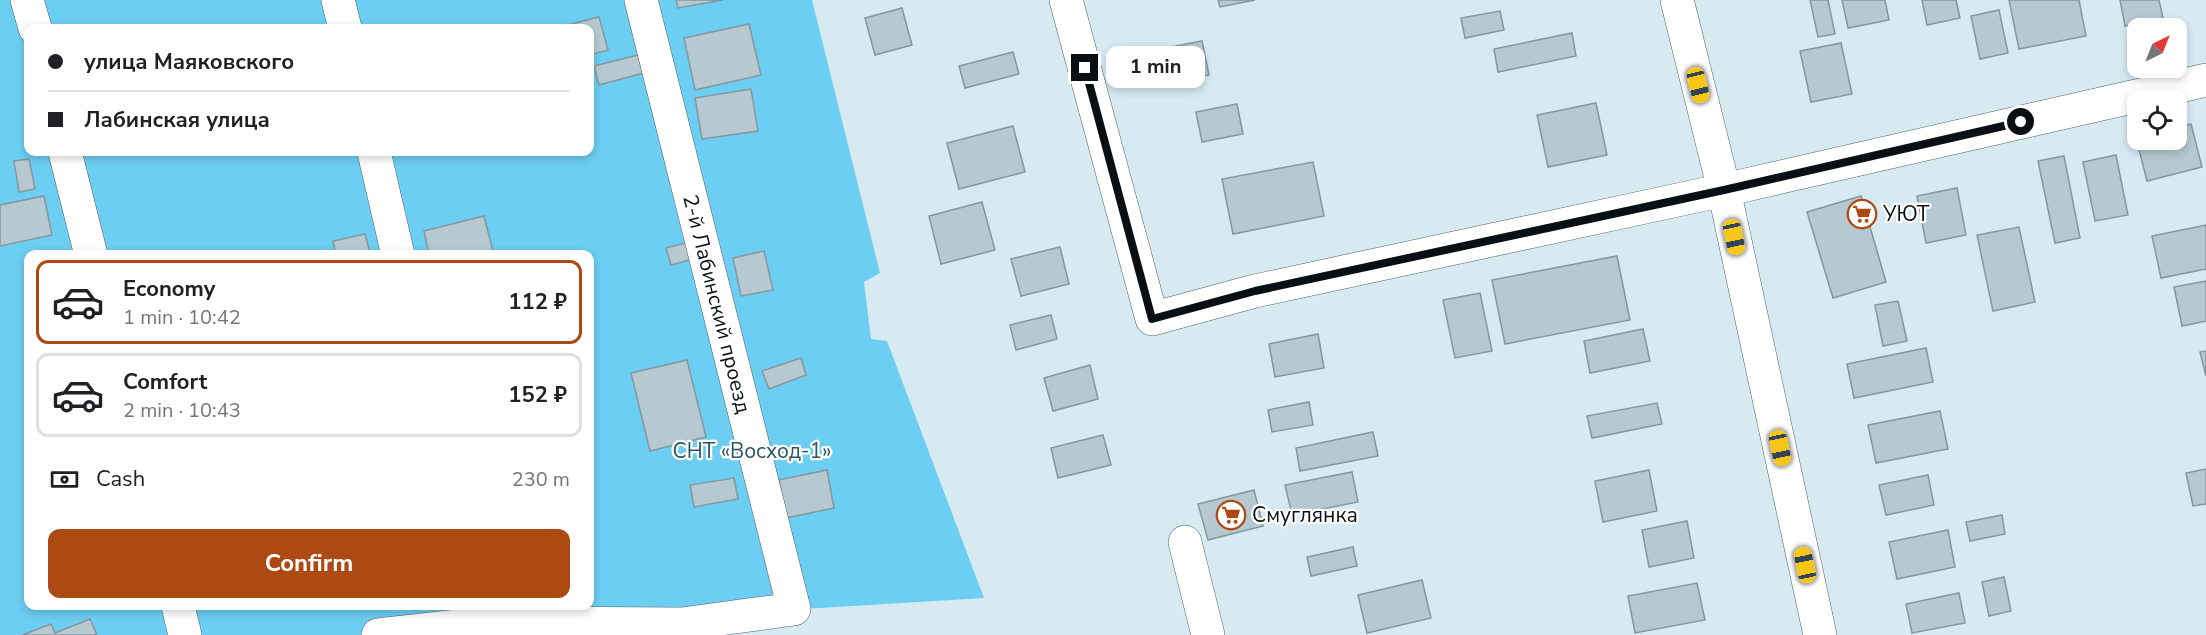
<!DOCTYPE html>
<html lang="en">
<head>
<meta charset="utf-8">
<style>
  body { margin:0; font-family:"Nunito Sans",sans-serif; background:#f2f2f2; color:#202124; height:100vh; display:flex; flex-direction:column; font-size:22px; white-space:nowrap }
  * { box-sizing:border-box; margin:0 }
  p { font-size:20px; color:#757577 }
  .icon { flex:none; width:33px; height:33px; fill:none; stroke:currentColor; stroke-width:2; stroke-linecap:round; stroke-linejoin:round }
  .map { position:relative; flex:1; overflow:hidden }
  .sheet { position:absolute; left:24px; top:250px; width:570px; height:360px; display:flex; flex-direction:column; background:#fff; border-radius:12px; box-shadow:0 3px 9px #0003 }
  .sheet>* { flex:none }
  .banner { position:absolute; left:24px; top:24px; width:570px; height:132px; border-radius:12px; box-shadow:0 3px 9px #0003; display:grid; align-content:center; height:132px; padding:0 24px; background:#fff }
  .needle { width:39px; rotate:43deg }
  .tools { position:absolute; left:2127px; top:18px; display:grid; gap:12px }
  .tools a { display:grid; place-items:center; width:60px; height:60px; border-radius:12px; background:#fff; box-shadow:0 3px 9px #0003; font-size:30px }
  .end { position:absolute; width:27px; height:27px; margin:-14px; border:8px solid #090f12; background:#fff; box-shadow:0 0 0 3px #fff }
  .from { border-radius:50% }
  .bubble { position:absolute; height:42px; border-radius:12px; background:#fff; box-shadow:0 3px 9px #0003; font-size:20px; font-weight:700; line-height:42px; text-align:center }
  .car { position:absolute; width:18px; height:36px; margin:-18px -9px; border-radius:8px; box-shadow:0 0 4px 2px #0007; background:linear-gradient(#f5c518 24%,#345 0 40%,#f5c518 0 76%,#345 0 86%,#f5c518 0) }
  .banner b { display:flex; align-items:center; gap:21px; height:57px; font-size:22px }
  .banner b+b { border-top:2px solid #e0e0e0 }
  .banner i { width:15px; height:15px; background:#202124 }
  ul { padding:10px 0 0; list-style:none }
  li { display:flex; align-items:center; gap:18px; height:84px; margin:0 12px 9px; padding:0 12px; border:3px solid #e0e0e0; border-radius:12px }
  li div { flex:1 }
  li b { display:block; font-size:22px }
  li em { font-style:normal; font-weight:700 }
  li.current { border-color:#ad4a14 }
  li>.icon { width:54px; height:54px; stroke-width:1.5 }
  .pay { display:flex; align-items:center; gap:15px; height:66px; padding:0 24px; font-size:22px }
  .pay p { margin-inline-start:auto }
  .cta { display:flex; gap:12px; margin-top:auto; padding:12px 24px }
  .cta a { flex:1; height:69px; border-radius:12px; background:#ad4a14; color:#fff; font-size:24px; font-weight:700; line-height:69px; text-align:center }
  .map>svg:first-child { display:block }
  .garden { fill:#6ccef2; fill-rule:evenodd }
  .building { fill:#b6c9d0; stroke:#85979e; stroke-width:1.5 }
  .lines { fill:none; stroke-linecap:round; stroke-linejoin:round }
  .street-casing { stroke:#4f6067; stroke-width:34 }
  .street { stroke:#fff; stroke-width:33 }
  .route { stroke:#090f12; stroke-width:8 }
  .labels { text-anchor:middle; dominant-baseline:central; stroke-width:4.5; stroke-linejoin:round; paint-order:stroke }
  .poi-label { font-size:21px; fill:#090f12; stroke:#fff; text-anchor:start }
  .street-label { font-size:21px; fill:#090f12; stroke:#fff }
  .park-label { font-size:21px; fill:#285463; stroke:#fff }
</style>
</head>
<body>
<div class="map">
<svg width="2206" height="635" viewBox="0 0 2206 635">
  <rect width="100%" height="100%" fill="#d7eaf2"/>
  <!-- garden -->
  <path class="garden" d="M0,0H812L880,273L864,282L871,339L887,341L984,598L378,635H0ZM28,28H590V152H28ZM28,255H590V606H28Z"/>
  <!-- building -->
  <g class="building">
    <path d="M676,0H723L678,8Z"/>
    <path d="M1218,0H1255L1220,7Z"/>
    <path d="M1810,0H1828L1835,34L1818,37Z"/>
    <path d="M1842,0H1885L1889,20L1848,28Z"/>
    <path d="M1922,0H1956L1960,18L1927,25Z"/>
    <path d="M2009,0H2079L2086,36L2019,49Z"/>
    <path d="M2120,0H2159L2163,18L2125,26Z"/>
    <path d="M902,8L912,45L875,55L865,18Z"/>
    <path d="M1999,10L2008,53L1980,59L1971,16Z"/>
    <path d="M1500,11L1504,30L1465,38L1461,18Z"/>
    <path d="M599,17L608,50L590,55V28H556Z"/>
    <path d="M749,24L761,75L695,90L684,38Z"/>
    <path d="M1572,33L1576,56L1498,72L1494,49Z"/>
    <path d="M1202,41L1209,75L1167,83L1160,49Z"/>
    <path d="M1841,43L1852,94L1811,102L1800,51Z"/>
    <path d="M1013,52L1019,74L965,88L959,66Z"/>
    <path d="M642,54L647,72L599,85L594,66Z"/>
    <path d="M751,89L758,131L702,139L695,98Z"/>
    <path d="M1596,103L1607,155L1548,167L1537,115Z"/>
    <path d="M1237,104L1243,134L1202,142L1196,112Z"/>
    <path d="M2191,124L2202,167L2147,181L2136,138L2176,140V127Z"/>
    <path d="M1013,126L1025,172L959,189L947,143Z"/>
    <path d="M2116,155L2128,215L2095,221L2083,162Z"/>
    <path d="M2064,156L2080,238L2055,243L2038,161Z"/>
    <path d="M29,159L35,189L19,192L14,161Z"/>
    <path d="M1313,162L1324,216L1233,234L1222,179Z"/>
    <path d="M1957,188L1966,235L1926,243L1917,196Z"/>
    <path d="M44,196L52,235L0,246V205Z"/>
    <path d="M1861,196L1886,282L1833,298L1807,212Z"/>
    <path d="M982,202L995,250L941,264L929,216Z"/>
    <path d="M484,216L494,255H429L424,231Z"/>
    <path d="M2206,225V269L2161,278L2152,236Z"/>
    <path d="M2019,227L2035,302L1993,311L1977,235Z"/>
    <path d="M365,234L370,252L357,255H336L333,241Z"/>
    <path d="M689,242L693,259L671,265L666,248Z"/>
    <path d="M1060,247L1069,284L1021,296L1011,259Z"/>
    <path d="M764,251L773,290L741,296L733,258Z"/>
    <path d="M1617,256L1630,320L1505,344L1492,280Z"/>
    <path d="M2206,281V321L2182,326L2174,287Z"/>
    <path d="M1480,293L1492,351L1455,358L1443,300Z"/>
    <path d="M1898,301L1907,341L1883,346L1875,305Z"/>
    <path d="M1051,315L1057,339L1016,350L1010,325Z"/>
    <path d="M1643,329L1650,361L1590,373L1584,341Z"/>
    <path d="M1318,334L1324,368L1275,377L1269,344Z"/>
    <path d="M1926,348L1933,382L1854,398L1847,364Z"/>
    <path d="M2206,351V376L2200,352Z"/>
    <path d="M801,358L806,375L769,389L762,371Z"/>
    <path d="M687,360L706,437L650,451L631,373Z"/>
    <path d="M1090,365L1098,399L1053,411L1044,378Z"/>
    <path d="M1309,402L1313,425L1272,432L1268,410Z"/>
    <path d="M1657,403L1662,424L1592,438L1587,416Z"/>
    <path d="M1940,411L1948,449L1876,463L1868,425Z"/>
    <path d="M1373,432L1378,456L1300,471L1296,448Z"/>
    <path d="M1103,435L1111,465L1058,478L1051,448Z"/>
    <path d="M2206,469V504L2193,506L2186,473Z"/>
    <path d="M827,470L834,508L786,518L779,480Z"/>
    <path d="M1649,470L1657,511L1603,522L1595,481Z"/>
    <path d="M1352,472L1358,502L1292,515L1285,485Z"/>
    <path d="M1928,475L1934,505L1886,515L1879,485Z"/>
    <path d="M734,478L738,499L694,507L690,485Z"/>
    <path d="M1254,490L1263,526L1208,540L1198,504Z"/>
    <path d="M2002,515L2005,534L1970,541L1966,522Z"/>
    <path d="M1687,521L1694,558L1649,567L1642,530Z"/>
    <path d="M1948,530L1955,567L1897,579L1889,542Z"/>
    <path d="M1353,547L1357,566L1311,576L1307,557Z"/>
    <path d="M2004,577L2011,611L1989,616L1982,582Z"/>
    <path d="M1422,580L1431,618L1367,633L1358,595Z"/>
    <path d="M1697,583L1705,620L1635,633L1628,596Z"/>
    <path d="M1959,593L1965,623L1912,633L1906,604Z"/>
    <path d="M90,619L97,635H22L51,624L55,633Z"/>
  </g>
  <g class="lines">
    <!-- street casing -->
    <g class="street-casing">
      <g id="street">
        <path d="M27,0L35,28"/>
        <path d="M338,0L345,28"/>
        <path d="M1066,0L1152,319L1255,291L1724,190L2206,80"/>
        <path d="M1677,0L1724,190L1820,635"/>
        <path d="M65,152L91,255"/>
        <path d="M374,152L398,255"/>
        <path d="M1185,542L1208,635"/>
        <path d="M178,606L185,635"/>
        <path d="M378,635L485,623L682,624L794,609L641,0"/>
      </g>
    </g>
    <!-- street -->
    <use href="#street" class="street"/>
  </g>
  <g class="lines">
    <!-- route -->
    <path class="route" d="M1085,68L1152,319L1255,291L1724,190L2021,122"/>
  </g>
  <!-- icons -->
  <defs>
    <g id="supermarket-ring" transform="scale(1.5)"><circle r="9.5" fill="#fff" stroke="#ad4a14" stroke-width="1.5"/><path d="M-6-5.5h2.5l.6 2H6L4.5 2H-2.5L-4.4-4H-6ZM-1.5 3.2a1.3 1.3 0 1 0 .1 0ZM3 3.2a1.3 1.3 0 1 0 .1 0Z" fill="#ad4a14"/></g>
  </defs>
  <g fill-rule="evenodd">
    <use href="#supermarket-ring" x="1862" y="214"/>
    <use href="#supermarket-ring" x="1231" y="515"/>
  </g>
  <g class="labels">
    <!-- poi labels -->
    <g class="poi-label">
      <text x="1883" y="214">УЮТ</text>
      <text x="1252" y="515">Смуглянка</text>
    </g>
    <!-- street labels -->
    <g class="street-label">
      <text transform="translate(717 304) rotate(76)">2-й Лабинский проезд</text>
    </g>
    <!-- park labels -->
    <g class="park-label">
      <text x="752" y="451">СНТ «Восход-1»</text>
    </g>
  </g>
</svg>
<div class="tools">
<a><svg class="needle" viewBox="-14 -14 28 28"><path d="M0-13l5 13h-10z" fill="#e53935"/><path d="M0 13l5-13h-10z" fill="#757577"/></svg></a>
<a><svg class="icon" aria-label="locate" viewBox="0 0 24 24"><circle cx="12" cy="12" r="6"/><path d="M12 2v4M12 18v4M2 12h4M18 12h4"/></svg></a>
</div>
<i class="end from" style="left:2021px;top:122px"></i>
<i class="end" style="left:1085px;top:68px"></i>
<div class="bubble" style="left:1106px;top:46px;width:99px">1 min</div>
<i class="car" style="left:1698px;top:85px;rotate:166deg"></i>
<i class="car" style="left:1734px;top:237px;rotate:168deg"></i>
<i class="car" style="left:1780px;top:448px;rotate:168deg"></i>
<i class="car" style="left:1805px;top:565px;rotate:348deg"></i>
<div class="banner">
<b><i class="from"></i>улица Маяковского</b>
<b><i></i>Лабинская улица</b>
</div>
<section class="sheet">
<ul>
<li class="current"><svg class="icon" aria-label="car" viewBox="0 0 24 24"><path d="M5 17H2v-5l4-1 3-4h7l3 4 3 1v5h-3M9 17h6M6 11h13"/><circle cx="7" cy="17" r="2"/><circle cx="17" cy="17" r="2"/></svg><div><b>Economy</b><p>1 min · 10:42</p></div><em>112 ₽</em></li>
<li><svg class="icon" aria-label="car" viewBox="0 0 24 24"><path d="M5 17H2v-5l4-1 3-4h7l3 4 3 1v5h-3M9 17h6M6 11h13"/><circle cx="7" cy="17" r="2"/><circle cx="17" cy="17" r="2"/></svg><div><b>Comfort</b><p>2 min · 10:43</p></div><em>152 ₽</em></li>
</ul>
<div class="pay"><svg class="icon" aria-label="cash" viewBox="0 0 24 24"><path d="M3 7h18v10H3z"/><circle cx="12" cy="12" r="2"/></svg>Cash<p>230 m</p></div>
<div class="cta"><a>Confirm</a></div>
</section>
</div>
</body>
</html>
